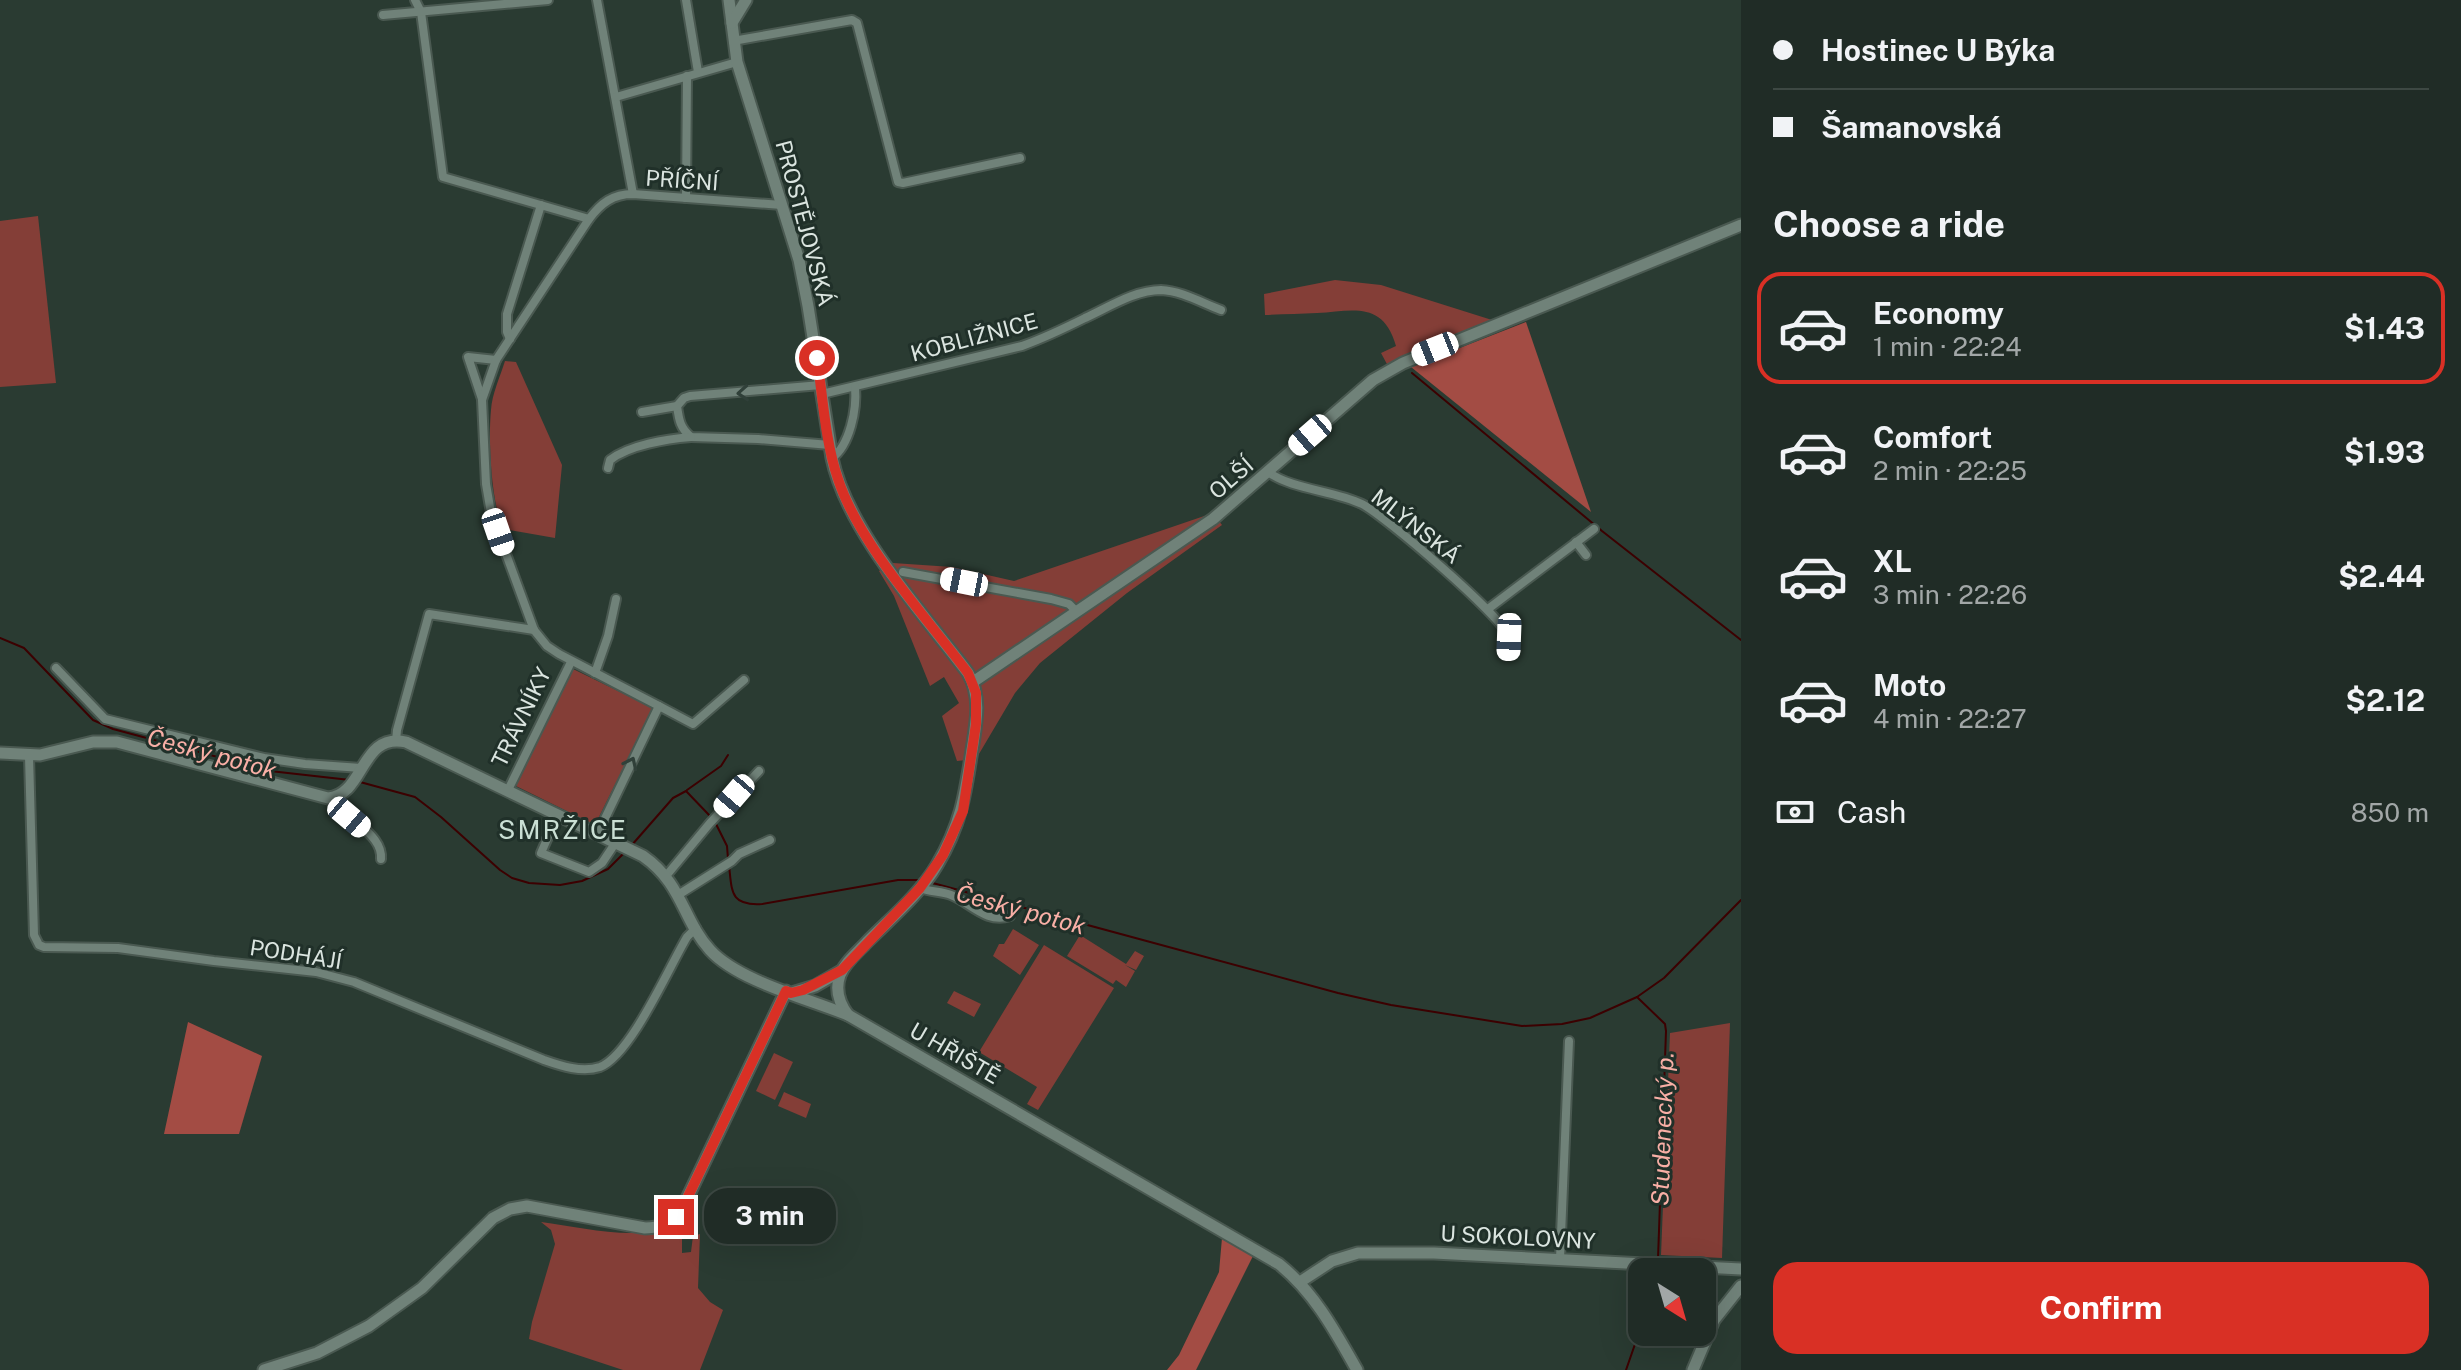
<!DOCTYPE html>
<html lang="en">
<head>
<meta charset="utf-8">
<style>
  body { margin:0; font-family:"Public Sans",sans-serif; background:#2d3832; color:#f1f3f6; height:100vh; display:flex; flex-direction:column; font-size:30px; white-space:nowrap }
  * { box-sizing:border-box; margin:0 }
  p { font-size:26px; color:#a2a7a7 }
  .icon { flex:none; width:44px; height:44px; fill:none; stroke:currentColor; stroke-width:2; stroke-linecap:round; stroke-linejoin:round }
  .map { position:relative; flex:1; overflow:hidden }
  .details { display:flex; flex-direction:column; background:#202c26; width:720px }
  .details>* { flex:none }
  .top-card { display:grid; align-content:center; height:176px; padding:0 32px; background:#202c26 }
  .needle { width:52px; rotate:143deg }
  .tools { position:absolute; left:1628px; top:1258px; display:grid; gap:16px }
  .tools a { display:grid; place-items:center; width:88px; height:88px; border-radius:16px; background:#202c26; box-shadow:0 8px 32px #0002,0 0 0 2px #3d4843; font-size:40px }
  .end { position:absolute; width:36px; height:36px; margin:-18px; border:10px solid #d93025; background:#fff; box-shadow:0 0 0 4px #fff }
  .from { border-radius:50% }
  .bubble { position:absolute; height:56px; border-radius:24px; background:#202c26; box-shadow:0 8px 32px #0002,0 0 0 2px #3d4843; font-size:26px; font-weight:700; line-height:56px; text-align:center }
  .car { position:absolute; width:24px; height:48px; margin:-24px -12px; border-radius:10px; box-shadow:0 0 6px 2px #0007; background:linear-gradient(#fff 24%,#345 0 40%,#fff 0 76%,#345 0 86%,#fff 0) }
  .top-card b { display:flex; align-items:center; gap:28px; height:76px; font-size:30px }
  .top-card b+b { border-top:2px solid #3d4843 }
  .top-card i { width:20px; height:20px; background:#f1f3f6 }
  ul { padding:0; list-style:none }
  li { display:flex; align-items:center; gap:24px; height:112px; margin:0 16px 12px; padding:0 16px; border:4px solid transparent; border-radius:24px }
  li div { flex:1 }
  li b { display:block; font-size:30px }
  li em { font-style:normal; font-weight:700 }
  li.on { border-color:#d93025 }
  li>.icon { width:72px; height:72px; stroke-width:1.5 }
  h2 { padding:0 32px; font-size:36px; line-height:96px }
  .pay { display:flex; align-items:center; gap:20px; height:88px; padding:0 32px; font-size:30px }
  .pay p { margin-inline-start:auto }
  .primary-button { display:flex; gap:16px; margin-top:auto; padding:16px 32px }
  .primary-button a { flex:1; height:92px; border-radius:24px; background:#d93025; color:#fff; font-size:32px; font-weight:700; line-height:92px; text-align:center }
  main { display:flex; flex:1; min-height:0 }
  .map>svg:first-child { display:block }
  .green { fill:#843e37 }
  .forest { fill:#a34c44 }
  .lines { fill:none; stroke-linecap:round; stroke-linejoin:round }
  .stream { stroke:#3c0001; stroke-width:2 }
  .street-casing { stroke:#4a5951; stroke-width:12 }
  .secondary-casing { stroke:#4a5951; stroke-width:15 }
  .street { stroke:#708279; stroke-width:8 }
  .secondary { stroke:#708279; stroke-width:11 }
  .oneway { stroke:#304039 }
  .route { stroke:#d93025; stroke-width:10 }
  .labels { text-anchor:middle; dominant-baseline:central; stroke-width:6; stroke-linejoin:round; paint-order:stroke }
  .street-label { font-size:22px; fill:#dbe5e0; stroke:#203029 }
  .water-label { font-size:24px; font-style:italic; fill:#f9afa6; stroke:#203029 }
  .quarter-label { font-size:26px; letter-spacing:2px; fill:#cadfd4; stroke:#203029 }
</style>
</head>
<body>
<main>
<div class="map">
<svg width="1741" height="1370" viewBox="0 0 1741 1370">
  <rect width="100%" height="100%" fill="#2a3b32"/>
  <!-- green -->
  <g class="green">
    <path d="M38,216L56,383L0,387V221Z"/>
    <path d="M1335,280L1381,285L1492,320L1388,366L1381,353L1396,346C1383,300 1352,311 1317,313C1300,314 1283,314 1265,315L1264,294Z"/>
    <path d="M505,361L516,362L562,465L555,538L503,529C491,501 488,441 491,410C492,394 500,377 505,361Z"/>
    <path d="M1213,513L1222,525L1127,593L1040,663L1015,693L976,759L957,761L942,716L959,703L944,677L930,686L894,596L879,571L893,563L952,567L1014,581Z"/>
    <path d="M573,669L653,708L595,825L516,786Z"/>
    <path d="M1013,929L1039,945L1020,975L993,956L999,944H1004Z"/>
    <path d="M1080,935L1126,964L1135,951L1144,956L1136,970L1125,965L1135,971L1126,987L1116,980L1113,984L1067,956Z"/>
    <path d="M1044,945L1114,988L1038,1110L1027,1104L1037,1087L979,1052Z"/>
    <path d="M954,991L981,1004L974,1017L947,1003Z"/>
    <path d="M1730,1023L1722,1258L1661,1255L1670,1033Z"/>
    <path d="M774,1053L793,1062L775,1100L756,1091Z"/>
    <path d="M784,1092L811,1104L806,1118L778,1106Z"/>
    <path d="M541,1222C581,1227 632,1241 670,1227L682,1232V1253L691,1252L693,1236L700,1234L698,1288L710,1302L723,1310L700,1370H623L529,1339L532,1322L555,1244L551,1230Z"/>
  </g>
  <!-- forest -->
  <g class="forest">
    <path d="M1526,322L1591,512L1411,367Z"/>
    <path d="M188,1022L262,1056L239,1134H164Z"/>
    <path d="M1222,1238L1253,1256L1196,1370H1167L1179,1355L1219,1272Z"/>
  </g>
  <g class="lines">
    <!-- stream -->
    <g class="stream">
      <path d="M1412,373L1602,531L1741,640"/>
      <path d="M0,638L24,648L93,720L113,729L270,771L350,780"/>
      <path d="M360,782L415,797L441,817L500,870L512,878L529,883L560,885L582,881L608,869L626,851"/>
      <path d="M687,790L721,766L728,755"/>
      <path d="M716,824L727,846L728,859"/>
      <path d="M631,846L673,798L686,791L710,816"/>
      <path d="M729,865C732,892 730,906 762,904L898,880H919"/>
      <path d="M929,882L1338,993L1391,1005L1522,1026L1562,1024L1590,1018L1637,997L1664,978L1741,900"/>
      <path d="M1637,997L1665,1024L1666,1031L1658,1259"/>
      <path d="M1626,1370L1642,1324"/>
    </g>
    <!-- street casing -->
    <g class="street-casing">
      <g id="street">
        <path d="M415,0L421,12L443,177L589,219"/>
        <path d="M597,0L633,194"/>
        <path d="M686,0L698,72"/>
        <path d="M383,15L548,0"/>
        <path d="M733,41L852,20L857,23L898,182L903,183L1020,158"/>
        <path d="M616,97L737,62"/>
        <path d="M686,198L687,76"/>
        <path d="M510,339L507,332V314L541,205"/>
        <path d="M821,385L690,396L684,398L677,406C679,420 680,428 691,437L758,439L830,445"/>
        <path d="M822,394L1022,346C1044,338 1065,328 1085,318C1109,307 1135,290 1161,290C1182,291 1202,303 1221,310"/>
        <path d="M482,399L468,357L496,360"/>
        <path d="M642,412L677,406"/>
        <path d="M832,458C850,445 857,409 855,387"/>
        <path d="M608,468L610,460C629,445 667,439 691,437"/>
        <path d="M1268,472C1293,490 1333,490 1362,504C1384,515 1502,616 1509,637C1510,641 1508,650 1508,655"/>
        <path d="M1576,542L1586,555"/>
        <path d="M903,572L1051,599L1069,604L1076,611"/>
        <path d="M1488,609L1594,529"/>
        <path d="M56,668L105,719L264,758L305,764L361,768"/>
        <path d="M595,673L608,636L616,599"/>
        <path d="M659,706L693,724L744,680"/>
        <path d="M396,741L397,730L429,614L534,630"/>
        <path d="M29,756L34,935L39,945L44,947L118,948L214,961L316,972L354,982L544,1060C561,1066 582,1073 600,1067C631,1055 669,967 687,937L696,928"/>
        <path d="M508,790L571,662"/>
        <path d="M337,797C346,822 383,833 381,859"/>
        <path d="M558,814L541,853L589,872L602,863L616,842"/>
        <path d="M598,833L659,706L559,654L547,646L534,630L491,513L486,484L482,400L496,360L589,219C601,203 613,194 633,194L782,205"/>
        <path d="M666,876L710,823L759,771"/>
        <path d="M920,888C930,892 941,891 951,895C971,903 986,924 1010,916"/>
        <path d="M678,895L732,861L739,854L770,840"/>
        <path d="M1560,1259L1569,1041"/>
      </g>
    </g>
    <!-- secondary casing -->
    <g class="secondary-casing">
      <g id="secondary">
        <path d="M729,0L737,62L799,260L808,306L832,458C847,531 923,613 968,673C982,697 976,724 972,750C965,796 961,824 937,865C920,894 891,918 867,942C858,952 845,962 840,975C835,989 839,1003 848,1015"/>
        <path d="M732,23L746,0"/>
        <path d="M973,682L1213,519L1373,380L1403,363L1741,225"/>
        <path d="M0,753L40,755L93,742H117L328,798C365,795 360,732 406,742L643,856C683,884 682,919 710,950C738,981 809,999 848,1015L1279,1264C1314,1292 1335,1331 1357,1370"/>
        <path d="M792,993L815,986L841,971"/>
        <path d="M1300,1282L1332,1261L1358,1253H1434L1741,1269"/>
        <path d="M264,1370L317,1353L369,1326L422,1288L493,1218L510,1209L527,1206L645,1228C662,1228 674,1222 683,1207L786,991"/>
        <path d="M1693,1370L1714,1320L1741,1286"/>
      </g>
    </g>
    <!-- street -->
    <use href="#street" class="street"/>
    <!-- secondary -->
    <use href="#secondary" class="secondary"/>
  </g>
  <!-- one-way arrows -->
  <defs><path id="oneway-chevron" d="M-2-3.5L2.5 0L-2 3.5" fill="none" stroke-width="1.6" stroke-linecap="round" stroke-linejoin="round" transform="scale(2)"/></defs>
  <g class="oneway">
    <use href="#oneway-chevron" transform="translate(743 393) rotate(176)"/>
    <use href="#oneway-chevron" transform="translate(631 763) rotate(-65)"/>
  </g>
  <g class="lines">
    <!-- route -->
    <path class="route" d="M676,1217L683,1207L786,991L791,993L803,990L842,970L920,888L943,855L963,811L976,724V693L968,673C926,617 859,544 838,479C825,441 823,398 817,358"/>
  </g>
  <g class="labels">
    <!-- street labels -->
    <g class="street-label">
      <text transform="translate(682 180) rotate(4)">PŘÍČNÍ</text>
      <text transform="translate(805 223) rotate(75)">PROSTĚJOVSKÁ</text>
      <text transform="translate(974 337) rotate(-15)">KOBLIŽNICE</text>
      <text transform="translate(1231 478) rotate(-41)">OLŠÍ</text>
      <text transform="translate(1416 526) rotate(38)">MLÝNSKÁ</text>
      <text transform="translate(521 717) rotate(-64)">TRÁVNÍKY</text>
      <text transform="translate(296 954) rotate(9)">PODHÁJÍ</text>
      <text transform="translate(955 1053) rotate(30)">U HŘIŠTĚ</text>
      <text transform="translate(1518 1237) rotate(3)">U SOKOLOVNY</text>
    </g>
    <!-- water labels -->
    <g class="water-label">
      <text transform="translate(212 753) rotate(15)">Český potok</text>
      <text transform="translate(1021 909) rotate(15)">Český potok</text>
      <text transform="translate(1662 1129) rotate(-88)">Studenecký p.</text>
    </g>
    <!-- quarter labels -->
    <g class="quarter-label">
      <text x="563" y="829">SMRŽICE</text>
    </g>
  </g>
</svg>
<div class="tools">
<a><svg class="needle" viewBox="-14 -14 28 28"><path d="M0-13l5 13h-10z" fill="#e53935"/><path d="M0 13l5-13h-10z" fill="#a2a7a7"/></svg></a>
</div>
<i class="end from" style="left:817px;top:358px"></i>
<i class="end" style="left:676px;top:1217px"></i>
<div class="bubble" style="left:704px;top:1188px;width:132px">3 min</div>
<i class="car" style="left:1435px;top:349px;rotate:248deg"></i>
<i class="car" style="left:1310px;top:435px;rotate:229deg"></i>
<i class="car" style="left:498px;top:532px;rotate:161deg"></i>
<i class="car" style="left:964px;top:582px;rotate:281deg"></i>
<i class="car" style="left:1509px;top:637px;rotate:182deg"></i>
<i class="car" style="left:734px;top:796px;rotate:221deg"></i>
<i class="car" style="left:349px;top:817px;rotate:130deg"></i>
</div>
<section class="details">
<div class="top-card">
<b><i class="from"></i>Hostinec U Býka</b>
<b><i></i>Šamanovská</b>
</div>
<h2>Choose a ride</h2>
<ul>
<li class="on"><svg class="icon" aria-label="car" viewBox="0 0 24 24"><path d="M5 17H2v-5l4-1 3-4h7l3 4 3 1v5h-3M9 17h6M6 11h13"/><circle cx="7" cy="17" r="2"/><circle cx="17" cy="17" r="2"/></svg><div><b>Economy</b><p>1 min · 22:24</p></div><em>$1.43</em></li>
<li><svg class="icon" aria-label="car" viewBox="0 0 24 24"><path d="M5 17H2v-5l4-1 3-4h7l3 4 3 1v5h-3M9 17h6M6 11h13"/><circle cx="7" cy="17" r="2"/><circle cx="17" cy="17" r="2"/></svg><div><b>Comfort</b><p>2 min · 22:25</p></div><em>$1.93</em></li>
<li><svg class="icon" aria-label="car" viewBox="0 0 24 24"><path d="M5 17H2v-5l4-1 3-4h7l3 4 3 1v5h-3M9 17h6M6 11h13"/><circle cx="7" cy="17" r="2"/><circle cx="17" cy="17" r="2"/></svg><div><b>XL</b><p>3 min · 22:26</p></div><em>$2.44</em></li>
<li><svg class="icon" aria-label="car" viewBox="0 0 24 24"><path d="M5 17H2v-5l4-1 3-4h7l3 4 3 1v5h-3M9 17h6M6 11h13"/><circle cx="7" cy="17" r="2"/><circle cx="17" cy="17" r="2"/></svg><div><b>Moto</b><p>4 min · 22:27</p></div><em>$2.12</em></li>
</ul>
<div class="pay"><svg class="icon" aria-label="cash" viewBox="0 0 24 24"><path d="M3 7h18v10H3z"/><circle cx="12" cy="12" r="2"/></svg>Cash<p>850 m</p></div>
<div class="primary-button"><a>Confirm</a></div>
</section>
</main>
</body>
</html>
